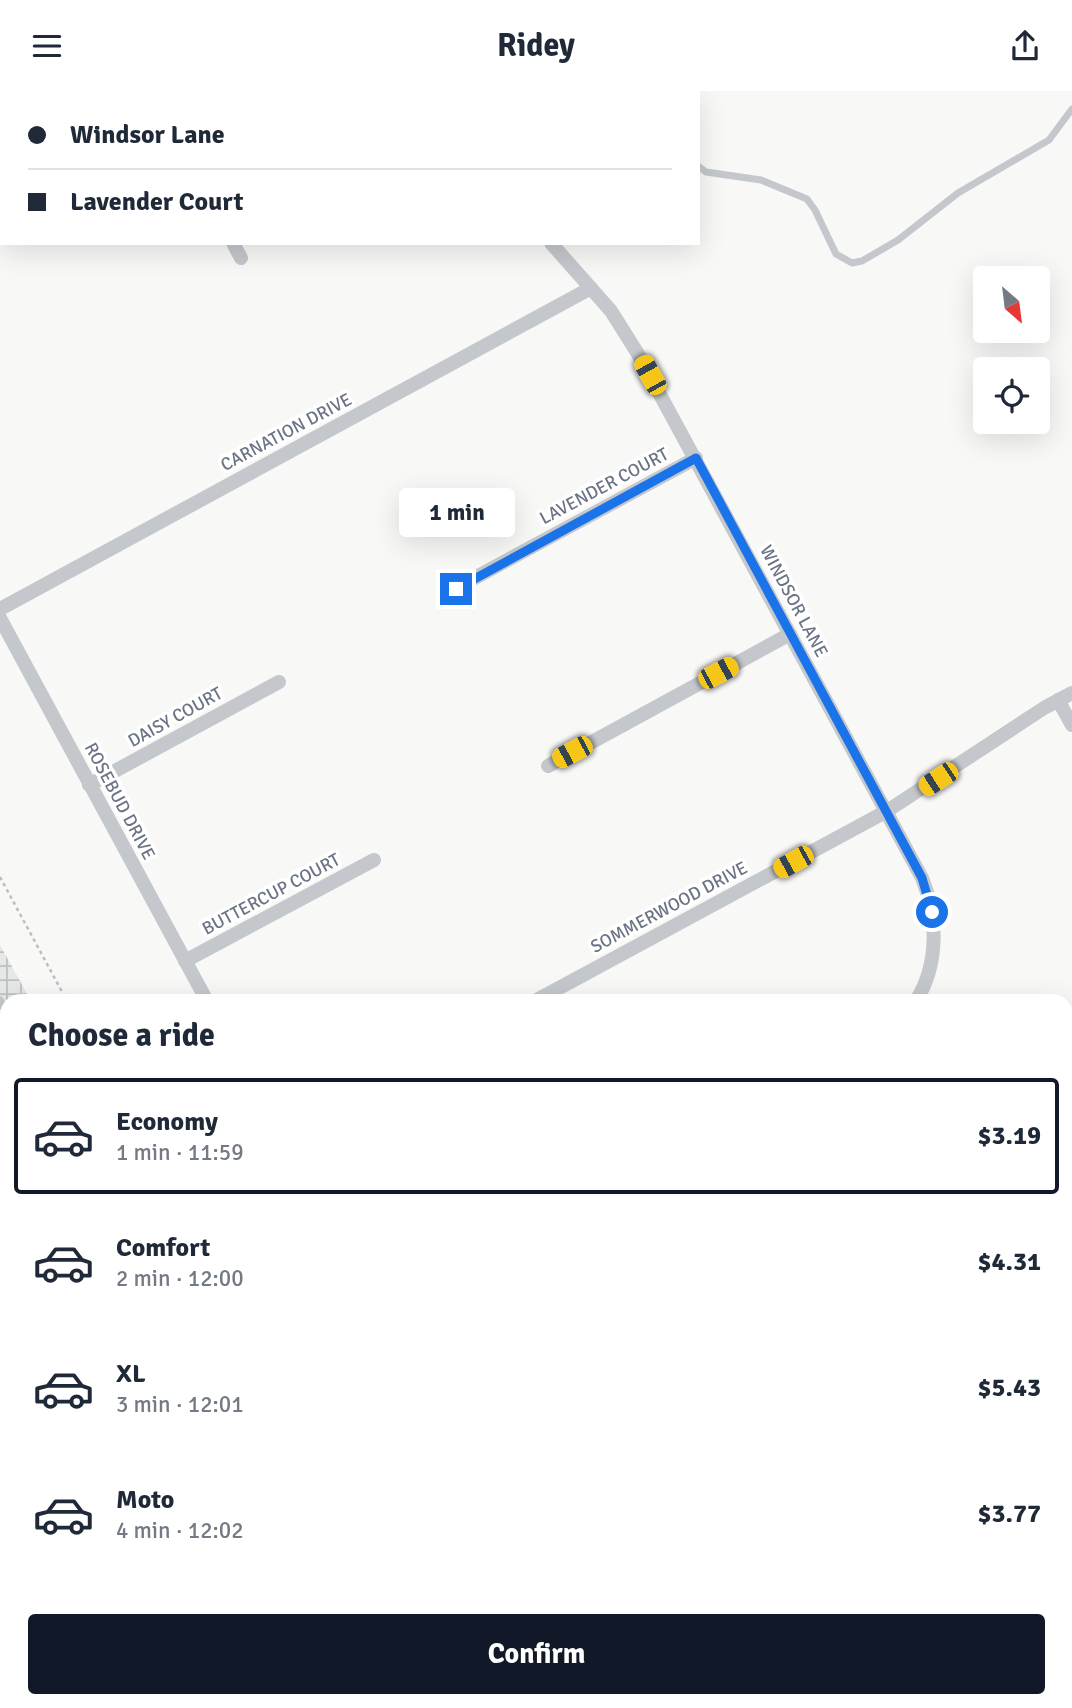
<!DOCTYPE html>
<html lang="en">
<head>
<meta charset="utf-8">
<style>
  body { margin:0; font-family:Signika,sans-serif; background:#f6f6f7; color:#1f2937; height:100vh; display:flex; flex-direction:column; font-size:26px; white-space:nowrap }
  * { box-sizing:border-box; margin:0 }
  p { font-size:23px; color:#747a83 }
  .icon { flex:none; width:38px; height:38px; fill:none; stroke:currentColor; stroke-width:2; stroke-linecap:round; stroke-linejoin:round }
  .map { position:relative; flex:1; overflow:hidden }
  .drawer { position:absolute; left:0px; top:903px; width:1073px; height:714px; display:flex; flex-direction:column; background:#fff; border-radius:21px 21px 0 0; box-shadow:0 7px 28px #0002 }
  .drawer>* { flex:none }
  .banner { position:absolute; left:0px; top:0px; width:700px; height:154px; box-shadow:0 7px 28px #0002; display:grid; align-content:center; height:154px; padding:0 28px; background:#fff }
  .needle { width:46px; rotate:152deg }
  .buttons { position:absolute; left:973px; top:175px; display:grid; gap:14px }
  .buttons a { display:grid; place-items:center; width:77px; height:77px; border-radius:7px; background:#fff; box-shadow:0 7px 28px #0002; font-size:35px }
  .end { position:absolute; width:32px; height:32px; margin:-16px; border:9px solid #1a73e8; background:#fff; box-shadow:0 0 0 4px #fff }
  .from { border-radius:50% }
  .bubble { position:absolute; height:49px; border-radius:7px; background:#fff; box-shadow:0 7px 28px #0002; font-size:23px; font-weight:700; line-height:49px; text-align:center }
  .car { position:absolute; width:21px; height:42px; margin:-21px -10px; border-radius:9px; box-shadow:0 0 5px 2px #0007; background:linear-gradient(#f5c518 24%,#345 0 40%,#f5c518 0 76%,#345 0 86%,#f5c518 0) }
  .banner b { display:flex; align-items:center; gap:24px; height:66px; font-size:26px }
  .banner b+b { border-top:2px solid #e0e1e3 }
  .banner i { width:18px; height:18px; background:#1f2937 }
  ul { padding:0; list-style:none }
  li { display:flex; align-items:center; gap:21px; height:116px; margin:0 14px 10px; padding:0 14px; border:4px solid transparent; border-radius:7px }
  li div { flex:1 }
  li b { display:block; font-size:26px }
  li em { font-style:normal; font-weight:700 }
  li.selected { border-color:#111827 }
  li>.icon { width:63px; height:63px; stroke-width:1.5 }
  h2 { padding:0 28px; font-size:32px; line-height:84px }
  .primary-button { display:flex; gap:14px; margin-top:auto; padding:14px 28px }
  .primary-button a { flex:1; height:80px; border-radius:7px; background:#111827; color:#fff; font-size:28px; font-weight:700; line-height:80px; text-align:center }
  header { display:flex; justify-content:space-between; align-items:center; height:91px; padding:0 28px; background:#fff; font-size:32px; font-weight:700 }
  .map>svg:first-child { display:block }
  .industrial { fill:url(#industrial-grid) }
  .forest { fill:url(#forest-crowns) }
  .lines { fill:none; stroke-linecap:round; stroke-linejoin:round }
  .path { stroke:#bcbec1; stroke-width:2.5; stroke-dasharray:3.5 3.5; stroke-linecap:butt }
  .service { stroke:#c4c7cb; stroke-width:7 }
  .minor { stroke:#c4c7cb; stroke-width:14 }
  .route { stroke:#1a73e8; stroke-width:9 }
  .labels { text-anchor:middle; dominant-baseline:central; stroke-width:7; stroke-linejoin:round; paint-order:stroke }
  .street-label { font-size:18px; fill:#6a7485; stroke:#fff }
</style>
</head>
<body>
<header><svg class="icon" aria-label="menu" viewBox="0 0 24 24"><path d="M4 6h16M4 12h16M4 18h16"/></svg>Ridey<svg class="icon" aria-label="share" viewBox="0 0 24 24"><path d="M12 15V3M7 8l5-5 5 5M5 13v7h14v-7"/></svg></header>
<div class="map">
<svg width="1072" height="1617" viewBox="0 0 1072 1617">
  <defs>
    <pattern id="industrial-grid" width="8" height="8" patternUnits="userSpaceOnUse" patternTransform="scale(1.75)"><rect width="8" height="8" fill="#e6e7e7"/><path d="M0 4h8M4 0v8" fill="none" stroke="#bec0c1"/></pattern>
    <pattern id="forest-crowns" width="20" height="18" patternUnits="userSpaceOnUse" patternTransform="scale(1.75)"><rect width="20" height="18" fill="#d9dfd7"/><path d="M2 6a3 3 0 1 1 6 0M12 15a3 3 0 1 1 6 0" fill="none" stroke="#b4b9b4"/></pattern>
  </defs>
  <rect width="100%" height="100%" fill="#f8f8f6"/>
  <!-- industrial -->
  <path class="industrial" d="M0,854L31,910H7V1610H431L435,1617H0Z"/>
  <!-- forest -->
  <g class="forest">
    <path d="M1072,957V1009H1066V961Z"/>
    <path d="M1066,1223L1072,1226V1617H941L926,1610H1066Z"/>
    <path d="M431,1610H478L483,1617H435Z"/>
    <path d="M819,1610H862L854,1617H823Z"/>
  </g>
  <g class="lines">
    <!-- path -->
    <g class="path">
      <path d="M0,786L67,910"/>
      <path d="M446,1610L450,1617"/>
    </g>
    <!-- service -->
    <g class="service">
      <path d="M645,0L646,2"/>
      <path d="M698,75L706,81L761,89L807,108L815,119L836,163L852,172L862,170L898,149L958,102L1049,49L1072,18"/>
      <path d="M0,909L7,922"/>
      <path d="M0,1057L7,1053"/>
      <path d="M264,1610L267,1617"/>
      <path d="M137,1616L148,1610"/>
      <path d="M293,1617L306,1610"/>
    </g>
    <!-- minor -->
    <g class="minor">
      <path d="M149,0L150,2"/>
      <path d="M48,2L52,0"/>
      <path d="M527,2V0"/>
      <path d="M0,22L2,21"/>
      <path d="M233,152L241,167"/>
      <path d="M551,152L611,220L638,263L922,787C938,826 939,873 916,910"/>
      <path d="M456,497L696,367"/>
      <path d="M0,518L591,197"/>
      <path d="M0,527L207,910"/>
      <path d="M1058,609L1072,634"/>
      <path d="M548,675L790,543"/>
      <path d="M89,694L279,591"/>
      <path d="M185,870L374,769"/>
      <path d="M535,910L887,720L1044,617L1072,602"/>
      <path d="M1066,1098L1072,1102"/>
      <path d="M1066,1228L1072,1224"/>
      <path d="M0,1268L7,1269"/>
      <path d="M220,1610L224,1617"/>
      <path d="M728,1610L730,1617"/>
    </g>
  </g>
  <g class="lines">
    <!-- route -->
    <path class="route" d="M456,498L696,367L922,787L932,821"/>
  </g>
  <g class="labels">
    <!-- street labels -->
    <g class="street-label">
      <text transform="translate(286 341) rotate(-28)">CARNATION DRIVE</text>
      <text transform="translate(604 395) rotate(-28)">LAVENDER COURT</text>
      <text transform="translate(794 510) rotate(62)">WINDSOR LANE</text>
      <text transform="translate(175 626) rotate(-29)">DAISY COURT</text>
      <text transform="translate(120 710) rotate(62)">ROSEBUD DRIVE</text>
      <text transform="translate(271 803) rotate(-28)">BUTTERCUP COURT</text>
      <text transform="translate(669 816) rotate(-28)">SOMMERWOOD DRIVE</text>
    </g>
  </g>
</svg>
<div class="buttons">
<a><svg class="needle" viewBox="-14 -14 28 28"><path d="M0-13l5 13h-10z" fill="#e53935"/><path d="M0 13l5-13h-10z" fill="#747a83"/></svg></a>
<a><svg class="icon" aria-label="locate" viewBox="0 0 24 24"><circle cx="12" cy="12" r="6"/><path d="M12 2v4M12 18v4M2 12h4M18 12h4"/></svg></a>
</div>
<i class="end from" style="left:932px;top:821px"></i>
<i class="end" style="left:456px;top:498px"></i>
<div class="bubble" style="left:399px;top:397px;width:116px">1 min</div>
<i class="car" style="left:650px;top:284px;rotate:331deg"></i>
<i class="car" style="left:718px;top:582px;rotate:62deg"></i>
<i class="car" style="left:572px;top:661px;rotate:242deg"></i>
<i class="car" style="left:938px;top:688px;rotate:237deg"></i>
<i class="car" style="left:793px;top:771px;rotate:241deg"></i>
<div class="banner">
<b><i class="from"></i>Windsor Lane</b>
<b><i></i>Lavender Court</b>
</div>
<section class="drawer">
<h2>Choose a ride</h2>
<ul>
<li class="selected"><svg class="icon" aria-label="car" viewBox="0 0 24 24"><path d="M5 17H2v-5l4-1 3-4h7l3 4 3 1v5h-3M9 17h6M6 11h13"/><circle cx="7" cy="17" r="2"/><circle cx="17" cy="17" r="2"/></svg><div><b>Economy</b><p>1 min · 11:59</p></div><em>$3.19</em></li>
<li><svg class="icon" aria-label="car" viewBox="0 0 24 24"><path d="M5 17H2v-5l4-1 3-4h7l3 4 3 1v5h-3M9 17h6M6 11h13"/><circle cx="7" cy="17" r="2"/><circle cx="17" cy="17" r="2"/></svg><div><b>Comfort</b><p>2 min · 12:00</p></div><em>$4.31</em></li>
<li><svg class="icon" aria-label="car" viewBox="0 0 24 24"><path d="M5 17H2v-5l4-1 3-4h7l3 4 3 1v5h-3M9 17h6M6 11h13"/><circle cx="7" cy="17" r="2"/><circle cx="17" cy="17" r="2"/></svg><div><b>XL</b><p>3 min · 12:01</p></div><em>$5.43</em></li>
<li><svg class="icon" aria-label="car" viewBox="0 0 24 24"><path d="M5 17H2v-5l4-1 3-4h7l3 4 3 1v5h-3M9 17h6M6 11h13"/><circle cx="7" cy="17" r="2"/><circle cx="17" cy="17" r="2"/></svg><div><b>Moto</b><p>4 min · 12:02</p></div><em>$3.77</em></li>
</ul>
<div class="primary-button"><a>Confirm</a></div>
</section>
</div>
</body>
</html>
